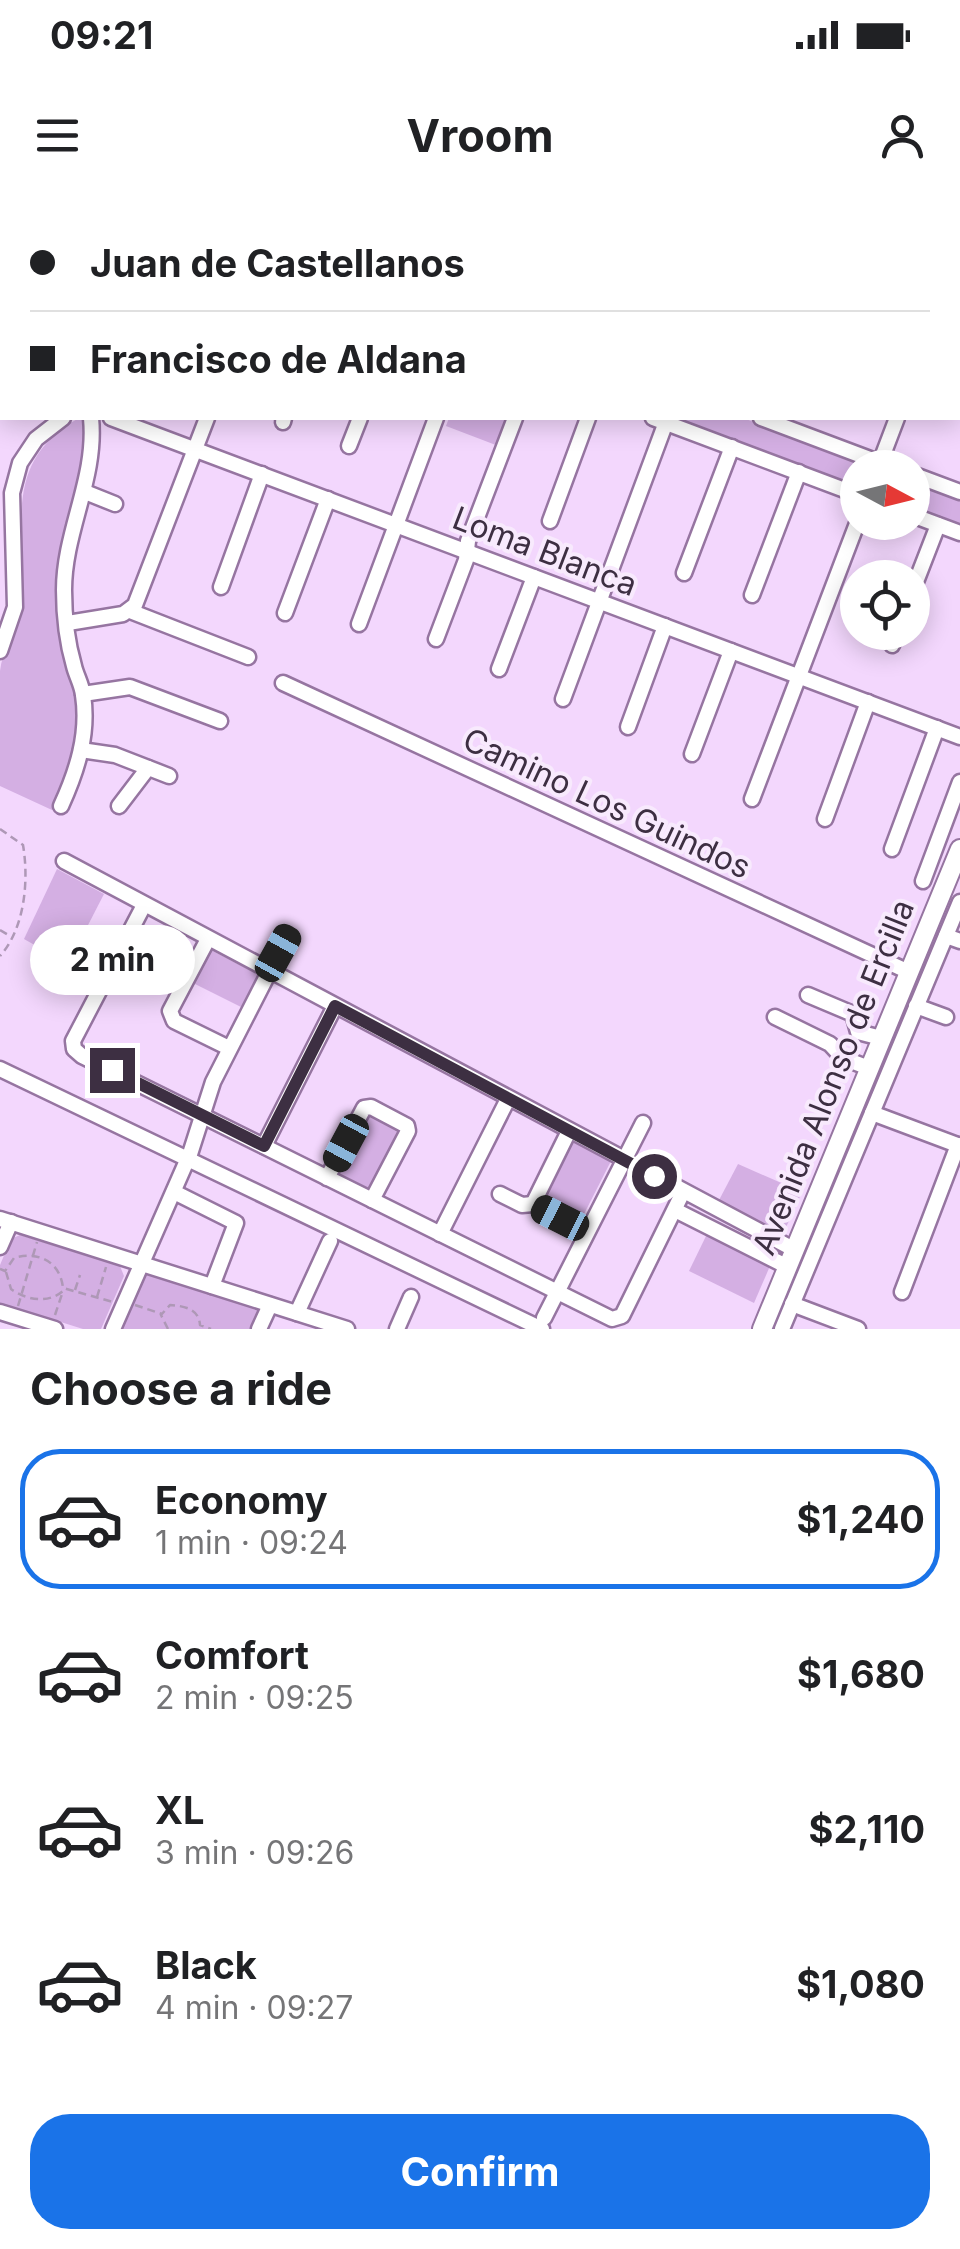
<!DOCTYPE html>
<html lang="en">
<head>
<meta charset="utf-8">
<style>
  body { margin:0; font-family:Inter,sans-serif; background:#f6f6f6; color:#202124; height:100vh; display:flex; flex-direction:column; font-size:38px; white-space:nowrap }
  * { box-sizing:border-box; margin:0 }
  p { font-size:32px; color:#757577 }
  .icon { flex:none; width:55px; height:55px; fill:none; stroke:currentColor; stroke-width:2; stroke-linecap:round; stroke-linejoin:round }
  .map { position:relative; height:1129px; overflow:hidden }
  .sheet { display:flex; flex-direction:column; background:#fff; flex:1 }
  .sheet>* { flex:none }
  .guide { position:absolute; left:0px; top:0px; width:960px; height:220px; box-shadow:0 5px 25px #0003; display:grid; align-content:center; height:220px; padding:0 30px; background:#fff }
  .needle { width:65px; rotate:97deg }
  .controls { position:absolute; left:840px; top:250px; display:grid; gap:20px }
  .controls a { display:grid; place-items:center; width:90px; height:90px; border-radius:50%; background:#fff; box-shadow:0 5px 25px #0003; font-size:50px }
  .end { position:absolute; width:45px; height:45px; margin:-22px; border:12px solid #3d2f42; background:#fff; box-shadow:0 0 0 5px #fff }
  .from { border-radius:50% }
  .bubble { position:absolute; height:70px; border-radius:35px; background:#fff; box-shadow:0 5px 25px #0003; font-size:32px; font-weight:700; line-height:70px; text-align:center }
  .car { position:absolute; width:30px; height:60px; margin:-30px -15px; border-radius:12px; box-shadow:0 0 8px 2px #0007; background:linear-gradient(#222 24%,#8ab4d8 0 40%,#222 0 76%,#8ab4d8 0 86%,#222 0) }
  .guide b { display:flex; align-items:center; gap:35px; height:95px; font-size:38px }
  .guide b+b { border-top:2px solid #e0e0e0 }
  .guide i { width:25px; height:25px; background:#202124 }
  ul { padding:0; list-style:none }
  li { display:flex; align-items:center; gap:30px; height:140px; margin:0 20px 15px; padding:0 10px; border:5px solid transparent; border-radius:40px }
  li div { flex:1 }
  li b { display:block; font-size:38px }
  li em { font-style:normal; font-weight:700 }
  li.on { border-color:#1a73e8 }
  li>.icon { width:90px; height:90px; stroke-width:1.5 }
  h2 { padding:0 30px; font-size:45px; line-height:120px }
  .button { display:flex; gap:20px; margin-top:auto; padding:20px 30px }
  .button a { flex:1; height:115px; border-radius:40px; background:#1a73e8; color:#fff; font-size:40px; font-weight:700; line-height:115px; text-align:center }
  .status { display:flex; justify-content:space-between; align-items:center; height:70px; padding:0 50px; background:#fff; direction:ltr }
  .status svg { height:28px; fill:currentColor }
  header { display:flex; justify-content:space-between; align-items:center; height:130px; padding:0 30px; background:#fff; font-size:45px; font-weight:700 }
  .map>svg:first-child { display:block }
  .green { fill:#d4afe3 }
  .lines { fill:none; stroke-linecap:round; stroke-linejoin:round }
  .minor-casing { stroke:#9675a1; stroke-width:19 }
  .major-casing { stroke:#9675a1; stroke-width:22 }
  .path { stroke:#ae98b6; stroke-width:2.5; stroke-dasharray:8 5; stroke-linecap:butt }
  .minor { stroke:#fff; stroke-width:14 }
  .major { stroke:#fff; stroke-width:18 }
  .route { stroke:#3d2f42; stroke-width:12 }
  .labels { text-anchor:middle; dominant-baseline:central; stroke-width:8; stroke-linejoin:round; paint-order:stroke }
  .street-label { font-size:32px; fill:#3d2f42; stroke:#f8eafd }
</style>
</head>
<body>
<div class="status"><b>09:21</b><svg viewBox="0 0 49 12"><path d="M0 12V9h3v3zM5 12V6h3v6zM10 12V3h3v9zM15 12V0h3v12zM26 1h20v11H26zM47 4h2v5h-2z"/></svg></div>
<header><svg class="icon" aria-label="menu" viewBox="0 0 24 24"><path d="M4 6h16M4 12h16M4 18h16"/></svg>Vroom<svg class="icon" aria-label="person" viewBox="0 0 24 24"><circle cx="12" cy="8" r="4"/><path d="M4 21q1-7 8-7t8 7"/></svg></header>
<div class="map">
<svg width="960" height="1129" viewBox="0 0 960 1129">
  <rect width="100%" height="100%" fill="#f3d7fd"/>
  <!-- green -->
  <g class="green">
    <path d="M79,218H85L86,254L63,348L56,393L60,431L75,500V556L52,610L0,586C0,549 0,508 0,471C2,451 17,429 19,405C28,324 0,263 79,218Z"/>
    <path d="M449,218H512L501,247L446,226Z"/>
    <path d="M676,218H743L865,263L868,267L858,268L856,286Z"/>
    <path d="M912,281L960,298V326L913,308Z"/>
    <path d="M57,669L104,694L68,764L24,739Z"/>
    <path d="M211,750L259,775L241,807L193,783Z"/>
    <path d="M368,916L397,929L400,934L370,989L338,973Z"/>
    <path d="M572,941L611,961L582,1018L542,998Z"/>
    <path d="M738,964L802,992L783,1034L718,1002Z"/>
    <path d="M707,1034L770,1066L754,1103L689,1071Z"/>
    <path d="M20,1035L120,1066L124,1076L101,1129H83L0,1103V1065L11,1039Z"/>
    <path d="M146,1070L262,1107L252,1129H122Z"/>
  </g>
  <g class="lines">
    <!-- minor casing -->
    <g class="minor-casing">
      <g id="minor">
        <path d="M94,0L100,2"/>
        <path d="M182,0L189,2"/>
        <path d="M727,0L734,2"/>
        <path d="M57,2L58,0"/>
        <path d="M285,2L286,0"/>
        <path d="M365,2L366,0"/>
        <path d="M438,2L439,0"/>
        <path d="M517,2L518,0"/>
        <path d="M672,2L673,0"/>
        <path d="M748,2L749,0"/>
        <path d="M958,87L960,88"/>
        <path d="M0,166H2"/>
        <path d="M111,218L960,537"/>
        <path d="M653,218L858,295"/>
        <path d="M761,218L894,268"/>
        <path d="M283,222L284,218"/>
        <path d="M349,246L360,218"/>
        <path d="M878,268L897,218"/>
        <path d="M912,274L960,292"/>
        <path d="M85,292L115,304"/>
        <path d="M912,315L960,333"/>
        <path d="M550,321L588,218"/>
        <path d="M684,373L732,247"/>
        <path d="M221,387L262,274"/>
        <path d="M912,392L938,325"/>
        <path d="M752,395L799,272"/>
        <path d="M130,411L248,457"/>
        <path d="M285,413L328,299"/>
        <path d="M68,423L123,414L135,405L207,218"/>
        <path d="M359,424L436,218"/>
        <path d="M436,439L466,360L468,341L515,218"/>
        <path d="M892,445L897,432"/>
        <path d="M0,451L15,407L12,293L20,263L36,239L63,218"/>
        <path d="M499,469L534,377"/>
        <path d="M283,483L909,772"/>
        <path d="M83,494L130,487L220,521"/>
        <path d="M563,499L666,222"/>
        <path d="M628,527L665,426"/>
        <path d="M81,550L115,555L169,576"/>
        <path d="M692,554L731,451"/>
        <path d="M752,599L858,321"/>
        <path d="M61,606C77,571 89,534 83,495C82,485 76,475 74,466C67,442 64,415 64,390C64,331 97,278 91,218"/>
        <path d="M119,606L148,568"/>
        <path d="M825,619L868,502"/>
        <path d="M892,649L937,528"/>
        <path d="M64,661L795,1050"/>
        <path d="M923,681L960,582"/>
        <path d="M144,705L73,841L74,849L82,856L612,1119L622,1116L683,992"/>
        <path d="M946,736L960,741"/>
        <path d="M208,739L170,811L174,821L229,848"/>
        <path d="M808,795L853,814L858,832L881,838"/>
        <path d="M916,806L946,817"/>
        <path d="M775,817L830,844L843,858L869,868"/>
        <path d="M0,869L542,1129"/>
        <path d="M872,913L960,946"/>
        <path d="M569,931L533,1004L587,1031"/>
        <path d="M264,946L335,806"/>
        <path d="M190,954L213,882L288,735"/>
        <path d="M327,978L364,908L371,907L407,926L408,931L372,1000"/>
        <path d="M174,992L236,1023L212,1086"/>
        <path d="M500,994L522,1005L533,1004"/>
        <path d="M675,1010L788,1067"/>
        <path d="M0,1019L347,1129"/>
        <path d="M440,1034L508,899"/>
        <path d="M0,1047L11,1022"/>
        <path d="M902,1092L958,945"/>
        <path d="M792,1104L858,1129"/>
        <path d="M0,1112L55,1129"/>
        <path d="M297,1113L330,1041"/>
        <path d="M544,1118L643,923"/>
        <path d="M113,1129L185,965"/>
        <path d="M259,1129L270,1105"/>
        <path d="M397,1129L411,1097"/>
        <path d="M782,1129L960,702"/>
      </g>
    </g>
    <!-- major casing -->
    <g class="major-casing">
      <path id="major" d="M762,1129L960,649"/>
    </g>
    <!-- path -->
    <g class="path">
      <path d="M121,0L127,2"/>
      <path d="M623,0L629,2"/>
      <path d="M0,629L23,645C29,680 25,728 0,756"/>
      <path d="M0,730L10,736"/>
      <path d="M0,1069L5,1071L14,1058C38,1051 60,1061 63,1088L113,1102"/>
      <path d="M6,1072L11,1089C26,1100 48,1104 63,1091"/>
      <path d="M75,1090L80,1075"/>
      <path d="M97,1097L106,1067"/>
      <path d="M135,1105L162,1114"/>
      <path d="M18,1106L37,1042"/>
      <path d="M55,1115L62,1094"/>
      <path d="M168,1129L161,1115L170,1105C185,1106 199,1109 200,1125L211,1129"/>
    </g>
    <!-- minor -->
    <use href="#minor" class="minor"/>
    <!-- major -->
    <use href="#major" class="major"/>
  </g>
  <g class="lines">
    <!-- route -->
    <path class="route" d="M112,870L264,946L335,806L654,976"/>
  </g>
  <g class="labels">
    <!-- street labels -->
    <g class="street-label">
      <text transform="translate(545 351) rotate(21)">Loma Blanca</text>
      <text transform="translate(607 603) rotate(25)">Camino Los Guindos</text>
      <text transform="translate(833 877) rotate(-68)">Avenida Alonso de Ercilla</text>
    </g>
  </g>
</svg>
<div class="controls">
<a><svg class="needle" viewBox="-14 -14 28 28"><path d="M0-13l5 13h-10z" fill="#e53935"/><path d="M0 13l5-13h-10z" fill="#757577"/></svg></a>
<a><svg class="icon" aria-label="locate" viewBox="0 0 24 24"><circle cx="12" cy="12" r="6"/><path d="M12 2v4M12 18v4M2 12h4M18 12h4"/></svg></a>
</div>
<i class="end from" style="left:654px;top:976px"></i>
<i class="end" style="left:112px;top:870px"></i>
<div class="bubble" style="left:30px;top:725px;width:165px">2 min</div>
<i class="car" style="left:278px;top:753px;rotate:29deg"></i>
<i class="car" style="left:346px;top:943px;rotate:208deg"></i>
<i class="car" style="left:560px;top:1018px;rotate:297deg"></i>
<div class="guide">
<b><i class="from"></i>Juan de Castellanos</b>
<b><i></i>Francisco de Aldana</b>
</div>
</div>
<section class="sheet">
<h2>Choose a ride</h2>
<ul>
<li class="on"><svg class="icon" aria-label="car" viewBox="0 0 24 24"><path d="M5 17H2v-5l4-1 3-4h7l3 4 3 1v5h-3M9 17h6M6 11h13"/><circle cx="7" cy="17" r="2"/><circle cx="17" cy="17" r="2"/></svg><div><b>Economy</b><p>1 min · 09:24</p></div><em>$1,240</em></li>
<li><svg class="icon" aria-label="car" viewBox="0 0 24 24"><path d="M5 17H2v-5l4-1 3-4h7l3 4 3 1v5h-3M9 17h6M6 11h13"/><circle cx="7" cy="17" r="2"/><circle cx="17" cy="17" r="2"/></svg><div><b>Comfort</b><p>2 min · 09:25</p></div><em>$1,680</em></li>
<li><svg class="icon" aria-label="car" viewBox="0 0 24 24"><path d="M5 17H2v-5l4-1 3-4h7l3 4 3 1v5h-3M9 17h6M6 11h13"/><circle cx="7" cy="17" r="2"/><circle cx="17" cy="17" r="2"/></svg><div><b>XL</b><p>3 min · 09:26</p></div><em>$2,110</em></li>
<li><svg class="icon" aria-label="car" viewBox="0 0 24 24"><path d="M5 17H2v-5l4-1 3-4h7l3 4 3 1v5h-3M9 17h6M6 11h13"/><circle cx="7" cy="17" r="2"/><circle cx="17" cy="17" r="2"/></svg><div><b>Black</b><p>4 min · 09:27</p></div><em>$1,080</em></li>
</ul>
<div class="button"><a>Confirm</a></div>
</section>
</body>
</html>
